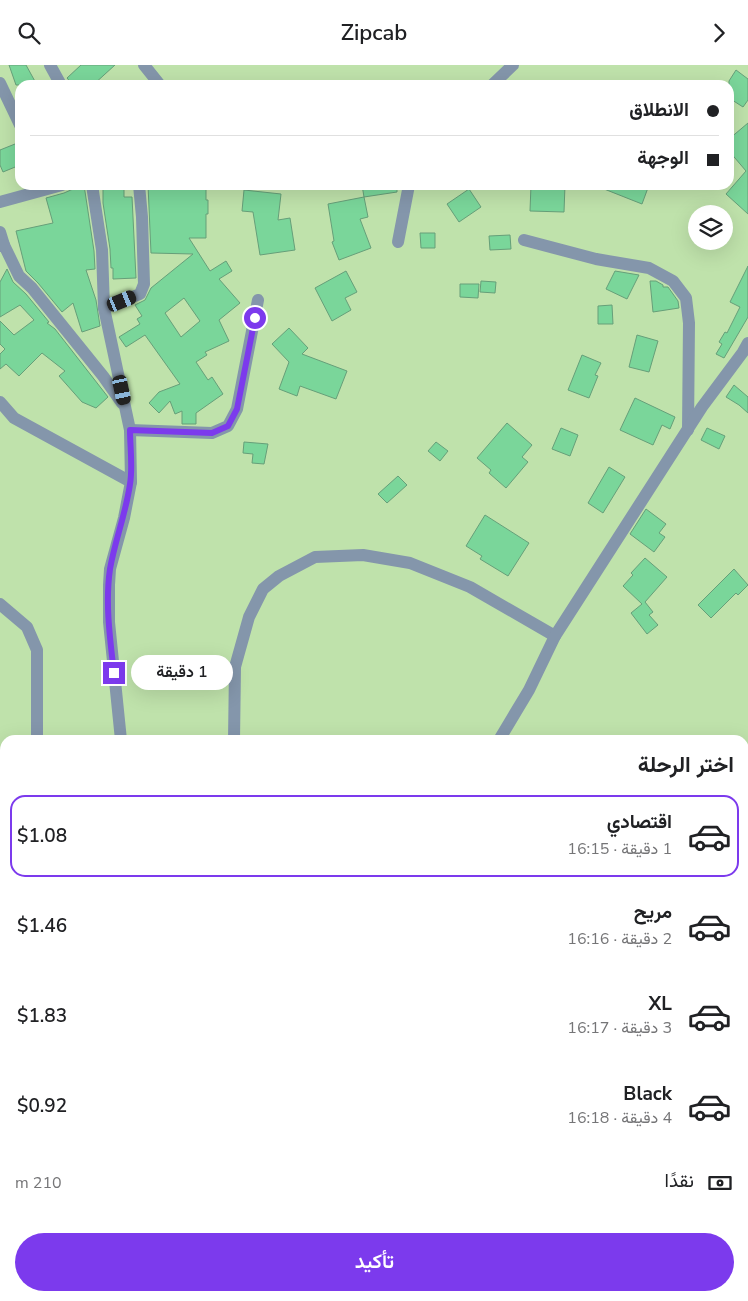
<!DOCTYPE html>
<html lang="ar">
<head>
<meta charset="utf-8">
<style>
  body { margin:0; font-family:"Nunito Sans",Vazirmatn,sans-serif; background:#f2f2f2; color:#202124; direction:rtl; height:100vh; display:flex; flex-direction:column; font-size:19px; white-space:nowrap }
  * { box-sizing:border-box; margin:0 }
  p { font-size:16px; color:#757577 }
  .icon { flex:none; width:28px; height:28px; fill:none; stroke:currentColor; stroke-width:2; stroke-linecap:round; stroke-linejoin:round }
  .map { position:relative; flex:1; overflow:hidden; direction:ltr }
  .drawer { position:absolute; left:0px; top:670px; width:749px; height:566px; display:flex; flex-direction:column; background:#fff; border-radius:15px 15px 0 0; box-shadow:0 5px 20px #0002; direction:rtl }
  .drawer>* { flex:none }
  .banner { position:absolute; left:15px; top:15px; width:719px; height:110px; border-radius:15px; box-shadow:0 5px 20px #0002; direction:rtl; display:grid; align-content:center; height:110px; padding:0 15px; background:#fff }
  .buttons { position:absolute; left:688px; top:140px; display:grid; gap:10px }
  .buttons a { display:grid; place-items:center; width:45px; height:45px; border-radius:50%; background:#fff; box-shadow:0 5px 20px #0002; font-size:25px }
  .end { position:absolute; width:22px; height:22px; margin:-11px; border:6px solid #7c3aed; background:#fff; box-shadow:0 0 0 2px #fff }
  .from { border-radius:50% }
  .bubble { position:absolute; height:35px; border-radius:18px; background:#fff; box-shadow:0 5px 20px #0002; font-size:16px; font-weight:600; line-height:35px; text-align:center; direction:rtl }
  .car { position:absolute; width:15px; height:30px; margin:-15px -8px; border-radius:6px; box-shadow:0 0 4px 1px #0007; background:linear-gradient(#222 24%,#8ab4d8 0 40%,#222 0 76%,#8ab4d8 0 86%,#222 0) }
  .banner b { display:flex; align-items:center; gap:18px; height:48px; font-size:19px }
  .banner b+b { border-top:1px solid #e0e0e0 }
  .banner i { width:12px; height:12px; background:#202124 }
  ul { padding:0; list-style:none }
  li { display:flex; align-items:center; gap:15px; height:82px; margin:0 10px 8px; padding:0 5px; border:2px solid transparent; border-radius:15px }
  li div { flex:1 }
  li b { display:block; font-size:19px }
  li em { font-style:normal; font-weight:600 }
  li.current { border-color:#7c3aed }
  li>.icon { width:45px; height:45px; stroke-width:1.5 }
  h2 { padding:0 15px; font-size:22px; line-height:60px }
  .pay { display:flex; align-items:center; gap:12px; height:55px; padding:0 15px; font-size:19px }
  .pay p { margin-inline-start:auto }
  .action { display:flex; gap:10px; margin-top:auto; padding:10px 15px }
  .action a { flex:1; height:58px; border-radius:30px; background:#7c3aed; color:#fff; font-size:20px; font-weight:600; line-height:58px; text-align:center }
  header { display:flex; justify-content:space-between; align-items:center; height:65px; padding:0 15px; background:#fff; font-size:22px; font-weight:600 }
  .map>svg:first-child { display:block }
  .building { fill:#7ad69a; stroke:#669f79; fill-rule:evenodd }
  .lines { fill:none; stroke-linecap:round; stroke-linejoin:round }
  .street { stroke:#8496ab; stroke-width:12 }
  .route { stroke:#7c3aed; stroke-width:6 }
</style>
</head>
<body>
<header><svg class="icon" aria-label="forward" viewBox="0 0 24 24"><path d="M9 5l7 7-7 7"/></svg>Zipcab<svg class="icon" aria-label="search" viewBox="0 0 24 24"><circle cx="10" cy="10" r="6"/><path d="M15 15l6 6"/></svg></header>
<div class="map">
<svg width="748" height="1236" viewBox="0 0 748 1236">
  <rect width="100%" height="100%" fill="#bfe2ab"/>
  <!-- building -->
  <g class="building">
    <path d="M9,0H26L37,20H16Z"/>
    <path d="M81,0H115L93,20H73L67,13Z"/>
    <path d="M736,5L748,14V35L743,42L729,33V16Z"/>
    <path d="M748,58V149L726,129L746,106L729,86V74Z"/>
    <path d="M20,77V100L3,107L0,100V85Z"/>
    <path d="M82,120H84L94,186L95,204L86,205L96,235L100,261L82,267L73,238L62,247L38,218L26,206L16,166L53,158L46,133L64,128Z"/>
    <path d="M103,120H124V132H132L136,213L113,214V203H111L110,184L103,138Z"/>
    <path d="M148,120H206V135H208V149H206V173H189L210,206L226,196L232,206L219,214L240,238L219,255L229,276L205,287L207,290L196,297L208,315L212,312L223,329L196,348V359H182V346L175,349L170,336L159,348L149,338L159,327L180,319L145,270L126,282L119,272L140,259L137,254L142,251L135,240L145,235L151,223L193,189L151,188ZM184,233L200,256L181,272L165,248Z"/>
    <path d="M362,120H397V127L364,132Z"/>
    <path d="M531,120H565L564,147L530,146Z"/>
    <path d="M594,120H649L642,139Z"/>
    <path d="M469,124L481,142L459,157L447,139Z"/>
    <path d="M244,125L281,129L278,155L290,153L295,185L260,190L253,147L242,146Z"/>
    <path d="M364,132L368,152L360,154L371,183L339,195L332,177L334,176L328,139Z"/>
    <path d="M420,168H435V183H421Z"/>
    <path d="M510,170L511,184L490,185L489,171Z"/>
    <path d="M748,201V252L724,293L716,289L722,279L719,277L725,267L727,268L740,242L730,237Z"/>
    <path d="M7,204L13,217L26,229L49,257L47,258L55,264L108,332L96,343L82,337L59,311L65,306L42,288L19,311L6,299L0,304V289L5,284L0,279V256L14,270L34,255L20,240L0,252V217Z"/>
    <path d="M346,206L357,227L345,233L351,245L332,256L315,223Z"/>
    <path d="M615,206L639,210L627,234L606,224Z"/>
    <path d="M481,216L496,217L495,228L480,227Z"/>
    <path d="M650,216H656L663,220V222H668L678,236L679,243L653,247Z"/>
    <path d="M460,219H479L478,233L460,232Z"/>
    <path d="M612,240L613,259H598V241Z"/>
    <path d="M289,263L308,283L302,289L347,306L336,334L300,321L297,331L279,324L289,297L272,279Z"/>
    <path d="M637,270L658,276L649,307L629,302Z"/>
    <path d="M582,290L601,298L595,310L598,311L589,333L568,325Z"/>
    <path d="M734,320L748,332V348L739,340L726,332Z"/>
    <path d="M635,333L675,352L670,364L662,360L653,380L620,365Z"/>
    <path d="M507,358L532,380L522,392L528,397L506,423L489,408L491,405L477,393Z"/>
    <path d="M561,363L578,370L570,391L552,384Z"/>
    <path d="M707,363L725,371L719,384L701,375Z"/>
    <path d="M244,377L268,379L264,399L252,398L253,389L243,388Z"/>
    <path d="M436,377L448,386L440,396L428,386Z"/>
    <path d="M609,402L625,412L603,448L588,438Z"/>
    <path d="M398,411L407,420L387,438L378,429Z"/>
    <path d="M646,444L666,459L659,468L665,472L654,487L630,469Z"/>
    <path d="M485,450L529,478L508,511L480,494L482,491L466,481Z"/>
    <path d="M645,493L667,512L645,537L653,547L649,550L658,560L647,569L631,548L642,539L623,521L633,510L631,508Z"/>
    <path d="M734,504L748,520L738,530L736,528L711,553L698,540Z"/>
  </g>
  <g class="lines">
    <!-- street -->
    <g class="street">
      <path d="M50,0L61,20"/>
      <path d="M144,0L160,20"/>
      <path d="M0,18L20,60"/>
      <path d="M492,20L513,0"/>
      <path d="M92,120L102,185L104,243L130,365L131,417L124,453L110,504L109,520V557L121,675"/>
      <path d="M0,137L62,120"/>
      <path d="M0,167L4,180"/>
      <path d="M524,175L596,194L649,203L673,216L686,233L689,258L688,365"/>
      <path d="M398,177L409,120"/>
      <path d="M0,181L4,180L19,211L32,223L103,311L122,338"/>
      <path d="M104,243L140,229L144,219L142,152L139,120"/>
      <path d="M0,337L14,353L131,417"/>
      <path d="M130,365L212,368L228,361L237,344L258,235"/>
      <path d="M0,539L27,562L37,585V675"/>
      <path d="M234,675L235,602L249,552L263,524L279,511L315,492L363,490L410,498L470,522L555,571"/>
      <path d="M499,675L529,625L555,571L702,342L743,287L748,278"/>
      <path d="M744,865L748,860"/>
      <path d="M299,1231L306,1236"/>
      <path d="M26,1236L27,1231"/>
      <path d="M168,1236L171,1231"/>
      <path d="M525,1236L527,1231"/>
      <path d="M601,1236L604,1231"/>
    </g>
  </g>
  <g class="lines">
    <!-- route -->
    <path class="route" d="M114,608C110,574 105,538 110,504C115,475 126,448 130,419C133,402 130,382 130,365L212,368L228,361L237,344L255,253"/>
  </g>
</svg>
<div class="buttons">
<a><svg class="icon" aria-label="layers" viewBox="0 0 24 24"><path d="M12 4l9 5-9 5-9-5zM3 14l9 5 9-5"/></svg></a>
</div>
<i class="end from" style="left:255px;top:253px"></i>
<i class="end" style="left:114px;top:608px"></i>
<div class="bubble" style="left:131px;top:590px;width:102px">1 دقيقة</div>
<i class="car" style="left:122px;top:236px;rotate:68deg"></i>
<i class="car" style="left:122px;top:325px;rotate:168deg"></i>
<div class="banner">
<b><i class="from"></i>الانطلاق</b>
<b><i></i>الوجهة</b>
</div>
<section class="drawer">
<h2>اختر الرحلة</h2>
<ul>
<li class="current"><svg class="icon" aria-label="car" viewBox="0 0 24 24"><path d="M5 17H2v-5l4-1 3-4h7l3 4 3 1v5h-3M9 17h6M6 11h13"/><circle cx="7" cy="17" r="2"/><circle cx="17" cy="17" r="2"/></svg><div><b>اقتصادي</b><p>1 دقيقة · 16:15</p></div><em>$1.08</em></li>
<li><svg class="icon" aria-label="car" viewBox="0 0 24 24"><path d="M5 17H2v-5l4-1 3-4h7l3 4 3 1v5h-3M9 17h6M6 11h13"/><circle cx="7" cy="17" r="2"/><circle cx="17" cy="17" r="2"/></svg><div><b>مريح</b><p>2 دقيقة · 16:16</p></div><em>$1.46</em></li>
<li><svg class="icon" aria-label="car" viewBox="0 0 24 24"><path d="M5 17H2v-5l4-1 3-4h7l3 4 3 1v5h-3M9 17h6M6 11h13"/><circle cx="7" cy="17" r="2"/><circle cx="17" cy="17" r="2"/></svg><div><b>XL</b><p>3 دقيقة · 16:17</p></div><em>$1.83</em></li>
<li><svg class="icon" aria-label="car" viewBox="0 0 24 24"><path d="M5 17H2v-5l4-1 3-4h7l3 4 3 1v5h-3M9 17h6M6 11h13"/><circle cx="7" cy="17" r="2"/><circle cx="17" cy="17" r="2"/></svg><div><b>Black</b><p>4 دقيقة · 16:18</p></div><em>$0.92</em></li>
</ul>
<div class="pay"><svg class="icon" aria-label="cash" viewBox="0 0 24 24"><path d="M3 7h18v10H3z"/><circle cx="12" cy="12" r="2"/></svg>نقدًا<p>210 m</p></div>
<div class="action"><a>تأكيد</a></div>
</section>
</div>
</body>
</html>
